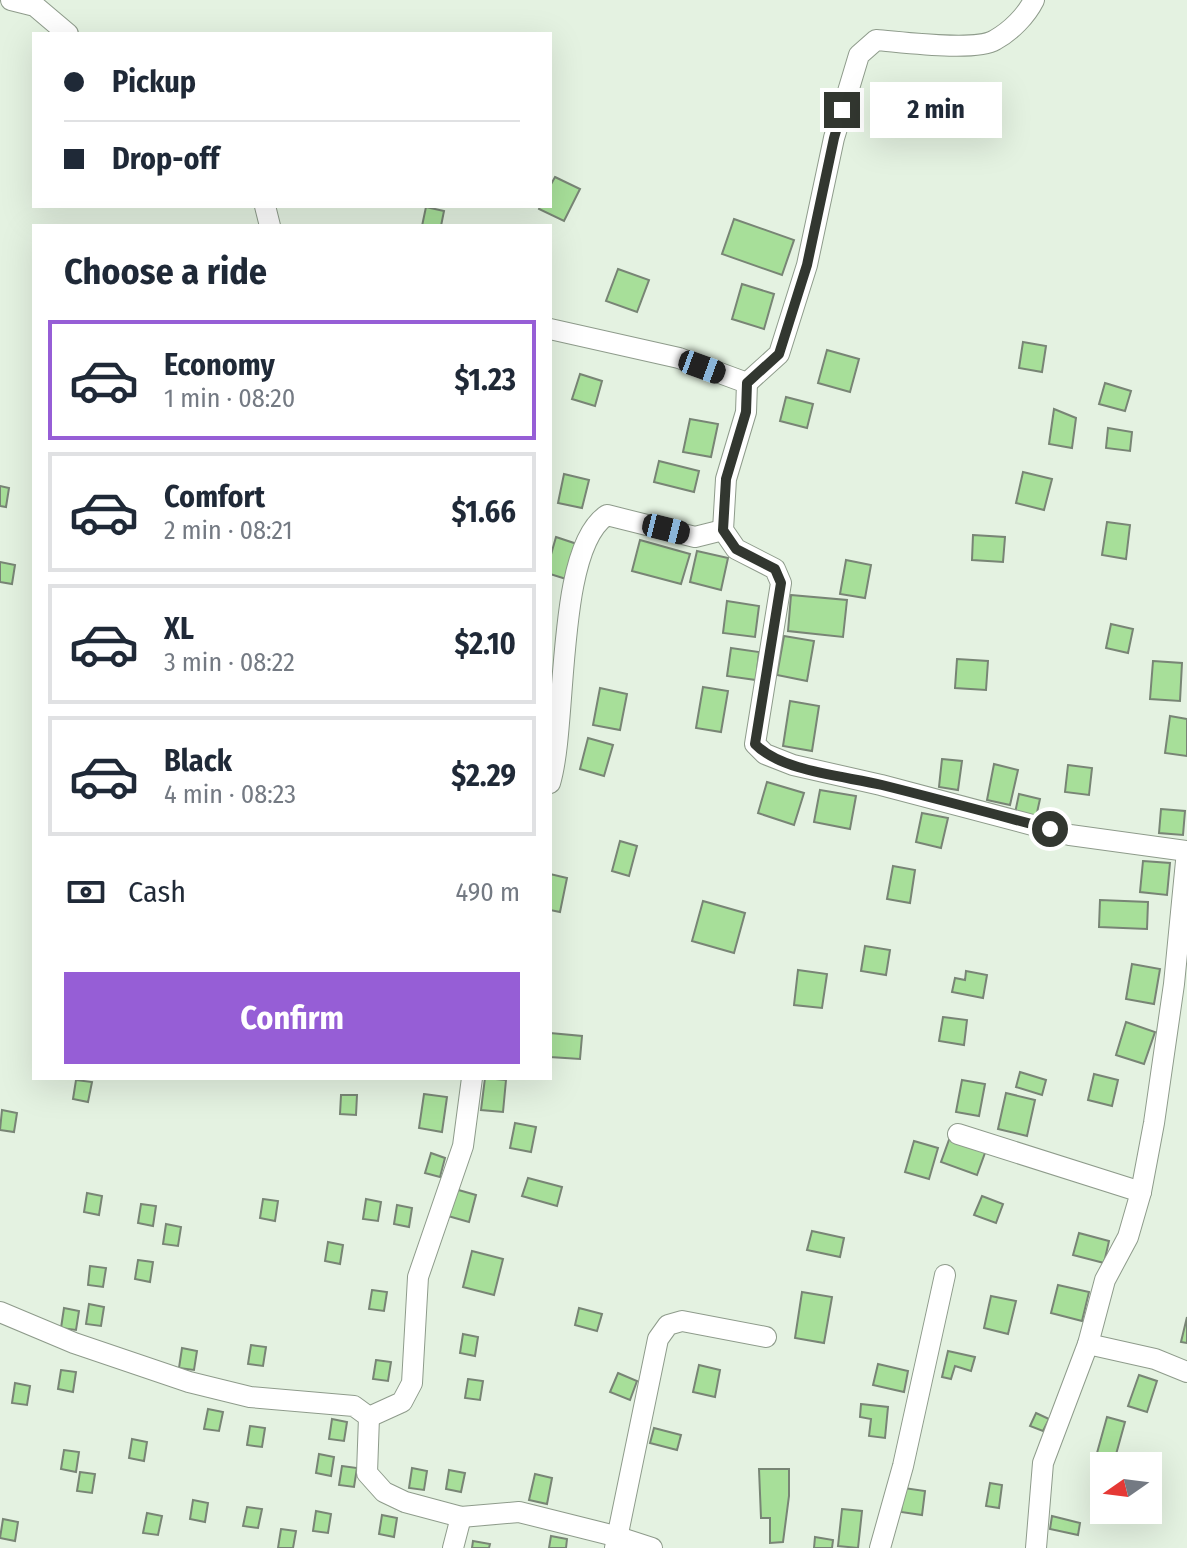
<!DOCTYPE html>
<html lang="en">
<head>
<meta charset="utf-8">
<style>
  body { margin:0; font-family:"Fira Sans Condensed",sans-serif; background:#f2f2f3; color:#1f2937; height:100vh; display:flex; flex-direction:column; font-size:30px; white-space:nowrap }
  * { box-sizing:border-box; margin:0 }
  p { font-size:26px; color:#747a83 }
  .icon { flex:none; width:44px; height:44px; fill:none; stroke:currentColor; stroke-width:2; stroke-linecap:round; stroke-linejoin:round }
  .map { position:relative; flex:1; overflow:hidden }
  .sheet { position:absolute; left:32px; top:224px; width:520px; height:856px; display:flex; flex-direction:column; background:#fff; border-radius:0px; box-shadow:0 8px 32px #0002 }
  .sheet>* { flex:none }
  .guide { position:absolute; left:32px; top:32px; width:520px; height:176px; border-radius:0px; box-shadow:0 8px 32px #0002; display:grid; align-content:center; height:176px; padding:0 32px; background:#fff }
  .needle { width:52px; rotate:256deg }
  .fabs { position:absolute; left:1090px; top:1452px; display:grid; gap:16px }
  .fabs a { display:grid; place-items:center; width:72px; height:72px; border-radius:0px; background:#fff; box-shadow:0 8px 32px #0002; font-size:40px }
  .end { position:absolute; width:36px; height:36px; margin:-18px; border:10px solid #323730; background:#fff; box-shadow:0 0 0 4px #fff }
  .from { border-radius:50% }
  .bubble { position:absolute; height:56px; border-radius:0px; background:#fff; box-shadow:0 8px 32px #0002; font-size:26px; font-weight:700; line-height:56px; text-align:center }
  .car { position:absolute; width:24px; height:48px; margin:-24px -12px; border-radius:10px; box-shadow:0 0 6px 2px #0007; background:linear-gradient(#222 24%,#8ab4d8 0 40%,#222 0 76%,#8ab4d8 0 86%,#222 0) }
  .guide b { display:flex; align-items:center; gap:28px; height:76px; font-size:30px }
  .guide b+b { border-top:2px solid #e0e1e3 }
  .guide i { width:20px; height:20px; background:#1f2937 }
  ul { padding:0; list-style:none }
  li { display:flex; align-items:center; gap:24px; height:120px; margin:0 16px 12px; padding:0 16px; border:4px solid #e0e1e3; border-radius:0px }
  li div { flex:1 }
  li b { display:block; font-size:30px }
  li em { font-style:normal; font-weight:700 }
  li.active { border-color:#965ed6 }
  li>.icon { width:72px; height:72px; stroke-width:1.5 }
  h2 { padding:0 32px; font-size:36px; line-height:96px }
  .pay { display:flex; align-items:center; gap:20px; height:88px; padding:0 32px; font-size:30px }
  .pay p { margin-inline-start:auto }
  .action { display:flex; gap:16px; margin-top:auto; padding:16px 32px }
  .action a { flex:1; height:92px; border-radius:0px; background:#965ed6; color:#fff; font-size:32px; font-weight:700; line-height:92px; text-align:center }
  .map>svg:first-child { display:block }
  .building { fill:#a7df99; stroke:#788575; stroke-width:2 }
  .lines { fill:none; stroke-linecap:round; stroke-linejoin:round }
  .minor-casing { stroke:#8e9b8b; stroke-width:22 }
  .minor { stroke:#fff; stroke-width:20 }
  .route { stroke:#323730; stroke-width:10 }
</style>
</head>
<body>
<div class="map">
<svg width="1187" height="1548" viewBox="0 0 1187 1548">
  <rect width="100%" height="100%" fill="#e4f2e1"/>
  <!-- building -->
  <g class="building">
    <path d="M555,177L580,189L564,221L539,209L540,206H550V186Z"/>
    <path d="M426,207L444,211L441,226H422Z"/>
    <path d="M734,219L794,240L782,275L722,254Z"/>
    <path d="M618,269L649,280L637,312L606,301Z"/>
    <path d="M742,284L774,294L764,329L732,319Z"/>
    <path d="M1023,342L1046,346L1042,372L1019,368Z"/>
    <path d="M827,350L859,359L850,392L818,383Z"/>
    <path d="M580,374L602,381L595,406L572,399Z"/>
    <path d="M1105,383L1131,391L1125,411L1099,404Z"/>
    <path d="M786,397L813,404L807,428L780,421Z"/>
    <path d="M1054,409L1076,418L1072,448L1049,444Z"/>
    <path d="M690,419L718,424L711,457L683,452Z"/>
    <path d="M1108,428L1132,432L1130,451L1106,448Z"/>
    <path d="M659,461L699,471L694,492L654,482Z"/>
    <path d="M1023,472L1052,479L1044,510L1016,503Z"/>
    <path d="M564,474L589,480L582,508L558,503Z"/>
    <path d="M0,486L9,488L6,507L0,506Z"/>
    <path d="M1107,522L1130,525L1126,559L1102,555Z"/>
    <path d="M973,535L1005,537L1003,562L972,560Z"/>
    <path d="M556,537L577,544L566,579L550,574V558Z"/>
    <path d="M640,540L690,554L681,584L632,571Z"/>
    <path d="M697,551L728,558L721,590L690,582Z"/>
    <path d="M846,560L871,565L865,598L840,594Z"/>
    <path d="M0,562L15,565L12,584L0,582Z"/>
    <path d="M791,595L847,600L843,637L788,631Z"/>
    <path d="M727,601L759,606L755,637L723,633Z"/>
    <path d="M1111,624L1133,629L1128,653L1106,648Z"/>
    <path d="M784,636L814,641L807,681L777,675Z"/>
    <path d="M731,648L759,652L756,680L727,676Z"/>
    <path d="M957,659L988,661L986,690L955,688Z"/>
    <path d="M1153,661L1182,663L1180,701L1150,699Z"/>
    <path d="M703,687L728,691L721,732L696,728Z"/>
    <path d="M600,688L627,694L620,730L593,725Z"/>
    <path d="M790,701L819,706L812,751L783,746Z"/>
    <path d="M1170,716L1187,719V756L1165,753Z"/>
    <path d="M588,738L613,745L604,776L580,769Z"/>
    <path d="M942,759L962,761L958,790L939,787Z"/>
    <path d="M994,764L1018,770L1010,805L987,800Z"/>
    <path d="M1068,765L1092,768L1089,795L1065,792Z"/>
    <path d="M767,782L804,793L794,825L758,813Z"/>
    <path d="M820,790L856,796L850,829L814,822Z"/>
    <path d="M1019,794L1040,799L1036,817L1015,813Z"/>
    <path d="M1161,809L1185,811L1183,835L1159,833Z"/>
    <path d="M922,813L948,818L941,848L916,842Z"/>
    <path d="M620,841L637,846L629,876L612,871Z"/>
    <path d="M1143,861L1170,863L1167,895L1140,892Z"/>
    <path d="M893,866L915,870L910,903L887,899Z"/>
    <path d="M550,874L567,878L560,912L550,910Z"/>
    <path d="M1100,900L1148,902L1147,929L1099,927Z"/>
    <path d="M703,901L745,913L734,953L692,941Z"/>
    <path d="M865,946L890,950L886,975L861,971Z"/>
    <path d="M1132,964L1160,969L1154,1004L1126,999Z"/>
    <path d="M798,970L827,974L822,1008L794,1005Z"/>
    <path d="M966,971L987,975L983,998L952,992L955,978L965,980Z"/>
    <path d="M943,1017L967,1020L964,1045L939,1041Z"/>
    <path d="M1126,1022L1155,1032L1144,1064L1116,1055Z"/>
    <path d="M550,1033L582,1036L580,1059L550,1057Z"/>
    <path d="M1020,1072L1046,1080L1042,1095L1016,1087Z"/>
    <path d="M1094,1074L1118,1080L1112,1106L1088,1100Z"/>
    <path d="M485,1078L506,1080L503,1112L481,1110Z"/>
    <path d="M76,1080L92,1082L88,1102L73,1099Z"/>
    <path d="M962,1080L985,1084L979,1116L956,1112Z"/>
    <path d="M1006,1093L1035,1100L1027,1136L998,1129Z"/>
    <path d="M424,1094L447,1097L442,1132L419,1128Z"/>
    <path d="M341,1095H357L356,1115L340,1114Z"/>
    <path d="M2,1110L17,1113L14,1132L0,1130Z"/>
    <path d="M515,1123L536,1127L531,1152L510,1148Z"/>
    <path d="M950,1137L986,1150L977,1175L941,1162Z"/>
    <path d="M914,1141L938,1148L929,1179L905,1172Z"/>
    <path d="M431,1153L445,1158L440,1177L425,1173Z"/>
    <path d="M528,1178L562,1187L557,1206L522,1196Z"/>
    <path d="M455,1189L476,1195L469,1222L448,1216Z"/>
    <path d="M87,1193L102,1196L99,1215L84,1212Z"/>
    <path d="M982,1196L1003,1204L996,1223L974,1215Z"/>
    <path d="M263,1199L278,1201L275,1221L260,1218Z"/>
    <path d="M366,1199L381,1202L378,1221L363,1219Z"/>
    <path d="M141,1204L156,1206L153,1226L138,1223Z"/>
    <path d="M397,1205L412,1208L409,1227L394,1224Z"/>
    <path d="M166,1224L181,1227L178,1246L163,1244Z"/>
    <path d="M812,1231L844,1238L840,1257L807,1250Z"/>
    <path d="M1079,1233L1109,1241L1104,1263L1073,1255Z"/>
    <path d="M328,1242L343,1245L340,1264L325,1261Z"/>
    <path d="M472,1251L503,1259L494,1295L463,1287Z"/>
    <path d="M138,1260L153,1262L150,1282L135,1279Z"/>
    <path d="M90,1266L106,1268L103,1287L88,1285Z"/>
    <path d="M1058,1285L1089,1292L1082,1321L1051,1313Z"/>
    <path d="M372,1290L387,1292L384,1311L369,1309Z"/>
    <path d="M802,1292L832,1297L824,1343L795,1338Z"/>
    <path d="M991,1296L1016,1301L1008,1334L984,1328Z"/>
    <path d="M89,1304L104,1307L101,1326L86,1324Z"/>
    <path d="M64,1308L79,1311L76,1330L61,1328Z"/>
    <path d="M579,1308L602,1314L597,1331L575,1325Z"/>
    <path d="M1187,1317V1343L1181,1342Z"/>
    <path d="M463,1334L478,1337L475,1356L460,1353Z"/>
    <path d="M251,1345L266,1347L263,1366L248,1364Z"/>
    <path d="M182,1348L197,1351L194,1370L179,1368Z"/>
    <path d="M948,1351L975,1357L971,1371L955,1366L951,1379L942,1377Z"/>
    <path d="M376,1360L391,1362L388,1381L373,1379Z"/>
    <path d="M878,1364L908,1371L904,1392L873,1385Z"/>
    <path d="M699,1365L720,1370L715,1397L693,1392Z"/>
    <path d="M61,1370L76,1372L73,1392L58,1389Z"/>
    <path d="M618,1373L637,1381L630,1400L610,1392Z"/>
    <path d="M1139,1375L1157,1381L1147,1412L1128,1406Z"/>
    <path d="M468,1379L483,1381L480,1400L465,1398Z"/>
    <path d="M15,1383L30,1386L27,1405L12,1403Z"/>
    <path d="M861,1404L888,1407L885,1438L869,1436L871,1419L860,1417Z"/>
    <path d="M208,1409L223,1412L219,1431L204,1429Z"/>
    <path d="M1036,1413L1049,1419L1043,1431L1030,1426Z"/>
    <path d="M1107,1417L1125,1422L1115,1458L1097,1453Z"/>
    <path d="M332,1419L347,1422L344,1441L329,1439Z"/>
    <path d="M250,1426L265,1428L262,1447L247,1445Z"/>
    <path d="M654,1428L681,1435L677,1450L650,1443Z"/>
    <path d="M132,1439L147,1442L144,1461L129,1458Z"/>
    <path d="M64,1450L79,1452L76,1472L61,1469Z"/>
    <path d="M319,1454L334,1457L331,1476L316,1473Z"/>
    <path d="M342,1466L357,1468L354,1487L339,1485Z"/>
    <path d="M412,1468L427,1471L424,1490L409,1488Z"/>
    <path d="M759,1469H789V1496L783,1542L770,1543V1518H761Z"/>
    <path d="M449,1470L465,1473L461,1492L446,1489Z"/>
    <path d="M80,1472L95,1474L92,1493L77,1491Z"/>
    <path d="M535,1474L552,1478L547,1504L529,1500Z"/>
    <path d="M990,1483L1002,1485L999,1508L986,1506Z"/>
    <path d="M904,1488L925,1491L922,1515L901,1512Z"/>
    <path d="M193,1500L208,1503L205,1522L190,1519Z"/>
    <path d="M247,1507L262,1509L258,1528L243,1526Z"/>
    <path d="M842,1509L862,1511L858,1548L838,1546Z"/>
    <path d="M316,1511L331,1514L328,1533L313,1531Z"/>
    <path d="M147,1513L162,1516L158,1535L143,1533Z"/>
    <path d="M382,1515L397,1518L394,1537L379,1534Z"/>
    <path d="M1052,1516L1080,1523L1078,1535L1050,1529Z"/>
    <path d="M3,1519L18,1522L15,1541L0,1538Z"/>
    <path d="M281,1529L296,1531L293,1548H278Z"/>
    <path d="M551,1536L567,1539L566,1548H549Z"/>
    <path d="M815,1537L833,1540L832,1548H814Z"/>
    <path d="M473,1541L490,1544L489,1548H472Z"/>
  </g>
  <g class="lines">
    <!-- minor casing -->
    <g class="minor-casing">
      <g id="minor">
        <path d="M11,0L35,6L68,34"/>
        <path d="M265,206L270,226"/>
        <path d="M550,329L679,358L747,383L746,412L726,479L723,530L736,549L775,569L781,583L755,744L765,754L793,765L881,785L1070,835L1187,851"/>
        <path d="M747,383L779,354L807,265L834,138L859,55L876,40C902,42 975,52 995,40C1011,31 1026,16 1034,0"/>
        <path d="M550,783C568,724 555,549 607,515L695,537L723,530"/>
        <path d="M958,1134L1141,1192"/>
        <path d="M0,1312L74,1343L189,1382L250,1397L354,1406L369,1417L367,1473L384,1492L405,1502L461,1517L519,1512L615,1536L652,1548"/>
        <path d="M1088,1344L1155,1359L1187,1372"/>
        <path d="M369,1417L402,1402L412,1383L418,1277L463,1146L472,1078"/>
        <path d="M453,1548L461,1517"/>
        <path d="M615,1548L658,1339L668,1325L682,1321L766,1337"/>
        <path d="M880,1548L903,1466L945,1275"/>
        <path d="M1036,1548L1043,1463L1088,1344L1105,1280L1128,1237L1141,1192L1154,1123L1174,984L1187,851"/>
      </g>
    </g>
    <!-- minor -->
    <use href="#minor" class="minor"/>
  </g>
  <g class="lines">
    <!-- route -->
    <path class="route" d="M842,110L834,138L807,265L779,354L747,383L746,412L726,479L723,530L736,549L775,569L781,583L755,744C782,772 845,776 882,785C938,799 994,814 1050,829"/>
  </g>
</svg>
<div class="fabs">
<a><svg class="needle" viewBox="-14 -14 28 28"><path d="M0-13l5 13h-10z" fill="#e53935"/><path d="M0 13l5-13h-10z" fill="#747a83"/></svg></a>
</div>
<i class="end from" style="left:1050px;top:829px"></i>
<i class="end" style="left:842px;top:110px"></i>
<div class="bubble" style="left:870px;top:82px;width:132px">2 min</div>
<i class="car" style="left:702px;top:367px;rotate:110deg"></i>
<i class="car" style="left:666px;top:529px;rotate:104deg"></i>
<div class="guide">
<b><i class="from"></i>Pickup</b>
<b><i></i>Drop-off</b>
</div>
<section class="sheet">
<h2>Choose a ride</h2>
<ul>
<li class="active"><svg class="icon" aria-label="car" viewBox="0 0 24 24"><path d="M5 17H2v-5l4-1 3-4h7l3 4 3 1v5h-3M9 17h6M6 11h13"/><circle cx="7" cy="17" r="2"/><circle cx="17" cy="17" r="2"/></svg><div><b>Economy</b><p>1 min · 08:20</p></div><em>$1.23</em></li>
<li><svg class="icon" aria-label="car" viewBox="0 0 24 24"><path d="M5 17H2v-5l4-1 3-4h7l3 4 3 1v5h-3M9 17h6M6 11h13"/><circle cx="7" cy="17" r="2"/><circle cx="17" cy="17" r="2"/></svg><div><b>Comfort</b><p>2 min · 08:21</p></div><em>$1.66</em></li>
<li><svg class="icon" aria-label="car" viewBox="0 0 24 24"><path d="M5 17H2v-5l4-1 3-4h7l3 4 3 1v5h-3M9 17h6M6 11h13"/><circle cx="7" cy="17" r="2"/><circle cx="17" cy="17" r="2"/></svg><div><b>XL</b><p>3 min · 08:22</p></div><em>$2.10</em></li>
<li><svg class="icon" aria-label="car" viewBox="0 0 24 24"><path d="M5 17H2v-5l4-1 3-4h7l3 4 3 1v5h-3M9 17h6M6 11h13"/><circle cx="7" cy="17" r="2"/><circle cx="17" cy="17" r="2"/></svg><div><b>Black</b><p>4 min · 08:23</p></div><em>$2.29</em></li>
</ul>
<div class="pay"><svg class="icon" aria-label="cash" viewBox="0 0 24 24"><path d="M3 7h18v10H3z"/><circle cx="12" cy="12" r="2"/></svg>Cash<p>490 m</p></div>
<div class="action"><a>Confirm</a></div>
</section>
</div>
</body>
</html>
